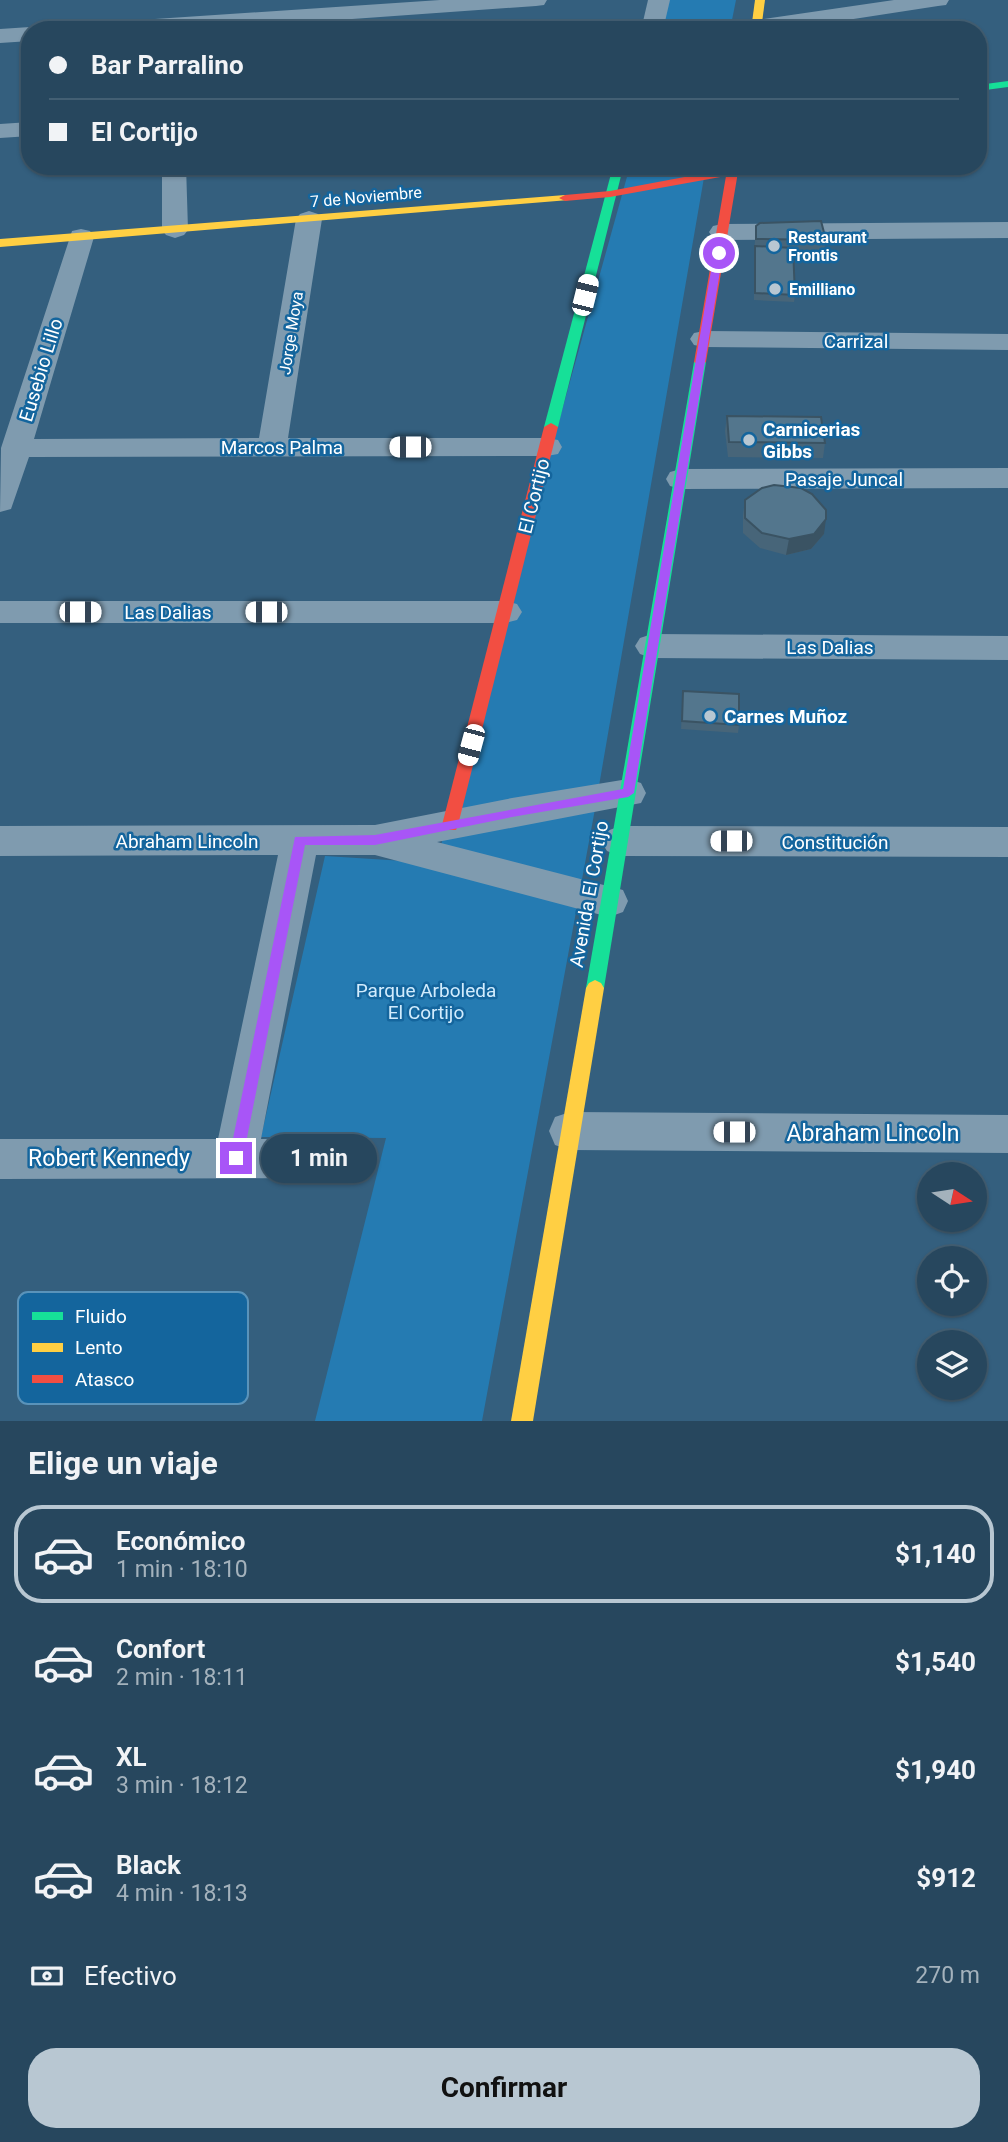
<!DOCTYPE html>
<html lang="es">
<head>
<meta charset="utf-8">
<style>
  body { margin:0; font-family:Roboto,sans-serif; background:#335167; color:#f1f3f6; height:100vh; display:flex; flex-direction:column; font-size:26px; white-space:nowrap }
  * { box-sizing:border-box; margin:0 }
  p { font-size:23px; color:#a4b2bc }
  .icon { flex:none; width:38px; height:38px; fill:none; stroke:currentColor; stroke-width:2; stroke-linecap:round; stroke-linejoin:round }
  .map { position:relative; height:1421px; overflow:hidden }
  .sheet { display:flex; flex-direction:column; background:#27475e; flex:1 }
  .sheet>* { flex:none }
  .top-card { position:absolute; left:21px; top:21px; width:966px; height:154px; border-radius:28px; box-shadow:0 2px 5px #0004,0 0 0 2px #435f73; display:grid; align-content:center; height:154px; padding:0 28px; background:#27475e }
  .needle { width:46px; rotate:102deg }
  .controls { position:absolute; left:917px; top:1162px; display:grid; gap:14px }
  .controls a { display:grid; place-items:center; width:70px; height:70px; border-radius:50%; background:#27475e; box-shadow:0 2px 5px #0004,0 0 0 2px #435f73; font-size:35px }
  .end { position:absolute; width:32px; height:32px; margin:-16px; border:9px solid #a855f7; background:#fff; box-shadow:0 0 0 4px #fff }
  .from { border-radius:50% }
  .bubble { position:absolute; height:49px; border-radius:24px; background:#27475e; box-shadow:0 2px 5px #0004,0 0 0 2px #435f73; font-size:23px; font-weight:700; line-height:49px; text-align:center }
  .car { position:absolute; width:21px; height:42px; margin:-21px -10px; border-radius:9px; box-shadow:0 0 5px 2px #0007; background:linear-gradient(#fff 24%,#345 0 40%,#fff 0 76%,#345 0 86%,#fff 0) }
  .top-card b { display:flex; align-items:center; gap:24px; height:66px; font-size:26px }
  .top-card b+b { border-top:2px solid #435f73 }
  .top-card i { width:18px; height:18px; background:#f1f3f6 }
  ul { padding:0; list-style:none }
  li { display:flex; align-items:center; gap:21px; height:98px; margin:0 14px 10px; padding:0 14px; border:4px solid transparent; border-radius:28px }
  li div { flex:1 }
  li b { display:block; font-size:26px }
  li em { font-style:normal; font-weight:700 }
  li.on { border-color:#b8c7d2 }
  li>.icon { width:63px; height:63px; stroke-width:1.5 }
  h2 { padding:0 28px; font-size:32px; line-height:84px }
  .pay { display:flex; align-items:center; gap:18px; height:77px; padding:0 28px; font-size:26px }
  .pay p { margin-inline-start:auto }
  .cta { display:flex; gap:14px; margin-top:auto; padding:14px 28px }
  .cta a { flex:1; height:80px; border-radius:28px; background:#b8c7d2; color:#111; font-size:28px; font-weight:700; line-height:80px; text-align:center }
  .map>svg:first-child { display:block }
  .green { fill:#257bb2 }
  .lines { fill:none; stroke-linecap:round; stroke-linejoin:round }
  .street { fill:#7f9baf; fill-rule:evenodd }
  .fast { fill:#16e098; fill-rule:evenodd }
  .slow { fill:#ffcf43; fill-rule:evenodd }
  .jam { fill:#f24e42; fill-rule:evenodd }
  .wall { fill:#476579 }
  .shaded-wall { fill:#3a5363 }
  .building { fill:#53768d; stroke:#3a5363; stroke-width:2 }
  .route { fill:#a855f7 }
  .poi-dot { fill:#b8c7d2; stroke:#14659d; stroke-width:2.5 }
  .labels { text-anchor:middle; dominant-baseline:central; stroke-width:5; stroke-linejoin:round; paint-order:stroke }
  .far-street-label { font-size:16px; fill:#fff; stroke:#14659d }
  .far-poi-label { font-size:16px; font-weight:bold; fill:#fff; stroke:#14659d; text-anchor:start }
  .street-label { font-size:19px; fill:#fff; stroke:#14659d }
  .poi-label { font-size:19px; font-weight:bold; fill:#fff; stroke:#14659d; text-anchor:start }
  .park-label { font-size:19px; fill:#d2ecfd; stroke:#14659d }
  .near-street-label { font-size:23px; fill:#fff; stroke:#14659d }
  .key { fill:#14659d; stroke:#5a93ba; stroke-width:2 }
  .key-label { font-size:19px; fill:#fff }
</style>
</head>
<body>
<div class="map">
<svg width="1008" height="1421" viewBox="0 0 1008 1421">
  <rect width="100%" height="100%" fill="#345f7e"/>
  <!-- green -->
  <g class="green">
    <path d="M668,0H736L730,30H662Z"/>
    <path d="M630,166H706L595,809L482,1421H315L386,1138L261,1137L325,856L436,863Z"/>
  </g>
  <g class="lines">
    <!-- street -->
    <g class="street">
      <path d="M440,0H547L544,5L536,6L196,30H84L87,25L95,23Z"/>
      <path d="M648,0H670L663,30H641Z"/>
      <path d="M894,0H949L946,5L938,6L782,30H747L745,27L748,22L756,20Z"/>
      <path d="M30,27L38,30H30V41L0,43V29Z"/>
      <path d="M30,122V136L0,138V124Z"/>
      <path d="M162,166H186L188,230L184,235L175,238L166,235L162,230Z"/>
      <path d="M309,211L318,214L322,219L288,438H547L558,440L562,447L558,454L547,456L29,457L11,509L0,512L1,448L72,231L81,229L90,231L94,237L34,439L259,438L296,219L300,214Z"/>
      <path d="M1008,222V238L722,240L713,238L709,232L713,226L722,224Z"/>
      <path d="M704,331L1008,334V350L704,347L694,345L690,339L694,333Z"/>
      <path d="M1008,468V488L681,489L670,486L666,479L670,472L681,469Z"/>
      <path d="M0,601H505L517,604L522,612L517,620L505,623H0Z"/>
      <path d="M652,634L1008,636V660L652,658L640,654L635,646L640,638Z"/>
      <path d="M628,779L641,783L646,793L641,803L437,842L623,890L628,901L623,912L609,917L375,855H316L261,1139L345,1138L360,1144L367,1158L360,1172L345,1178L0,1179V1139H218L278,855L0,856V826L375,825L512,798Z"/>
      <path d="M620,826L1008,827V857L620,856L607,851L601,841L607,831Z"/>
      <path d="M570,1112L1008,1115V1153L570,1150L555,1145L549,1131L555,1117Z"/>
    </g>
    <!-- fast -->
    <g class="fast">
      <path d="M1008,81V87L978,91V85Z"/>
      <path d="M612,170L622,172L558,427L551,431L544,427Z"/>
      <path d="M700,358L706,362L604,988L601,993L595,996L589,993L586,988L694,362Z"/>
    </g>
    <!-- slow -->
    <g class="slow">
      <path d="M755,0H765L761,30H751Z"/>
      <path d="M565,195L569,196V200L0,247V239Z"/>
      <path d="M595,980L601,983L604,988L533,1421H511L586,988L589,983Z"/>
    </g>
    <!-- jam -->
    <g class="jam">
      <path d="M727,166H739L706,362L700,366L694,362L726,176L610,197L565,201L559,198L565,195L610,191L727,169Z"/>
      <path d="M551,423L558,427L458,825L456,830H444L442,825L544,427Z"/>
    </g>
  </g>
  <!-- wall -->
  <g class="wall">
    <path d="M756,226L826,240L823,254H793L795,295L794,302L754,300V254Z"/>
    <path d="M727,416L825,443L823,458L728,457L725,431Z"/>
    <path d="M745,500L824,534L811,549L786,555L760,548L743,533V515Z"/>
    <path d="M683,691L739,725L738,733L681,729Z"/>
  </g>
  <!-- shaded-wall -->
  <path class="shaded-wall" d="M826,519L824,534L811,549L786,555L789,539Z"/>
  <!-- building -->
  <g class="building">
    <path d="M821,221L826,240L756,239V226L760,223Z"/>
    <path d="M755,246L793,248L795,295L755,293Z"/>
    <path d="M727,416L821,417L825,443L729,442Z"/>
    <path d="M774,485L801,488L812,494L826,510V519L814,534L789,539L762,533L745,518V500L762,488Z"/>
    <path d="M683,691L739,694V725L682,721Z"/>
  </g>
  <!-- route -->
  <path class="route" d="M719,250L723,253L634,793L628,797L512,817L375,845H305L243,1158L241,1162H231L229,1158L295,837L375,835L623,789L714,253Z"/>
  <!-- markers -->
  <g class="poi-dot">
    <circle cx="774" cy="246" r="7"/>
    <circle cx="775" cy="289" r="7"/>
    <circle cx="749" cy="440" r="7"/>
    <circle cx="710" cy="716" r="7"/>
  </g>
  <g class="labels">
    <!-- far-street labels -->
    <g class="far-street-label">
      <text transform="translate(366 197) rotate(-5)">7 de Noviembre</text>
      <text transform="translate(291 333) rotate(-81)">Jorge Moya</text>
    </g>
    <!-- far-poi labels -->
    <g class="far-poi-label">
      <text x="788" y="237">Restaurant<tspan x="788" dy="18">Frontis</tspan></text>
      <text x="789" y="289">Emilliano</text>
    </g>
    <!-- street labels -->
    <g class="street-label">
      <text x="856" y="341">Carrizal</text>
      <text transform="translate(41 370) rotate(-73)">Eusebio Lillo</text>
      <text x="282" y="447">Marcos Palma</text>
      <text x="844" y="479">Pasaje Juncal</text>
      <text transform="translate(534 496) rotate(-76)">El Cortijo</text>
      <text x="168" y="612">Las Dalias</text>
      <text x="830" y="647">Las Dalias</text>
      <text x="187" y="841">Abraham Lincoln</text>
      <text x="835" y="842">Constitución</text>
      <text transform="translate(589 894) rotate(-80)">Avenida El Cortijo</text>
    </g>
    <!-- poi labels -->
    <g class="poi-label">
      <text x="763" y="429">Carnicerias<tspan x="763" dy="22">Gibbs</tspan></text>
      <text x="724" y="716">Carnes Muñoz</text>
    </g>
    <!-- park labels -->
    <g class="park-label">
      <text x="426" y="990">Parque Arboleda<tspan x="426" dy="22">El Cortijo</tspan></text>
    </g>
    <!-- near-street labels -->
    <g class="near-street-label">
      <text x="873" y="1133">Abraham Lincoln</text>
      <text x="109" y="1158">Robert Kennedy</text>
    </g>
  </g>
  <!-- legend -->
  <rect x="18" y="1292" width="230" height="112" rx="10" class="key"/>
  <rect x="32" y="1312" width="31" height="8" fill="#16e098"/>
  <rect x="32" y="1343" width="31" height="9" fill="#ffcf43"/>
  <rect x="32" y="1375" width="31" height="8" fill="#f24e42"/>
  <g class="key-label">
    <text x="75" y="1323">Fluido</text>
    <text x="75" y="1354">Lento</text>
    <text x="75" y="1386">Atasco</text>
  </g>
</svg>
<div class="controls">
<a><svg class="needle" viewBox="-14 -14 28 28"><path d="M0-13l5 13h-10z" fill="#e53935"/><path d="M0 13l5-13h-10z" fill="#a4b2bc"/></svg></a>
<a><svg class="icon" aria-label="locate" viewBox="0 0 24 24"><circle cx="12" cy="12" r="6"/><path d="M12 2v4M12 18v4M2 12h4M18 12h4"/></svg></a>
<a><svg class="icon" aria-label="layers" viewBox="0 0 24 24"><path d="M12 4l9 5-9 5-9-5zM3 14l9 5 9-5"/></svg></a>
</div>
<i class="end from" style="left:719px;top:253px"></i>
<i class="end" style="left:236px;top:1158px"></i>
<div class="bubble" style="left:261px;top:1134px;width:116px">1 min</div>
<i class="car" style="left:585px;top:295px;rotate:14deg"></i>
<i class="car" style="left:410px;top:447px;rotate:270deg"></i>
<i class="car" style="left:80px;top:612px;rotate:90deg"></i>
<i class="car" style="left:266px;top:612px;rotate:270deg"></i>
<i class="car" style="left:471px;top:745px;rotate:195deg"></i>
<i class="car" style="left:731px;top:841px;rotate:270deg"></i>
<i class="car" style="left:734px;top:1132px;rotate:270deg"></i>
<div class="top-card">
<b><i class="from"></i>Bar Parralino</b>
<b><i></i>El Cortijo</b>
</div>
</div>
<section class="sheet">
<h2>Elige un viaje</h2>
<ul>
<li class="on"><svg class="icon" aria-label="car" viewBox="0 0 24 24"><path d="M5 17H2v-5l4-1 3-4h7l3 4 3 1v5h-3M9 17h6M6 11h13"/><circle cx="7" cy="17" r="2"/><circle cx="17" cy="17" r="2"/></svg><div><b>Económico</b><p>1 min · 18:10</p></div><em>$1,140</em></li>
<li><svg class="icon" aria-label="car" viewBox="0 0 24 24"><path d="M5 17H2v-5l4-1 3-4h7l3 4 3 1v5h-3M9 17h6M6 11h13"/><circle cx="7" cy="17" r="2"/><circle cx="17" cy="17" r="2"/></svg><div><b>Confort</b><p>2 min · 18:11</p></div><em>$1,540</em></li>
<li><svg class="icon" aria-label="car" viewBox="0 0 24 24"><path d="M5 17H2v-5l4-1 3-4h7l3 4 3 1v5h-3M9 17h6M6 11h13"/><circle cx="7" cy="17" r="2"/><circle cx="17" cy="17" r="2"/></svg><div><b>XL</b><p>3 min · 18:12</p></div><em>$1,940</em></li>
<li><svg class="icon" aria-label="car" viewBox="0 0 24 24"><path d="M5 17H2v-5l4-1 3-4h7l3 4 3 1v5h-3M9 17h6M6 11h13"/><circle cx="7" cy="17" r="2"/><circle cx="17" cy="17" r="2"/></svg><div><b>Black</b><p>4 min · 18:13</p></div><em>$912</em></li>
</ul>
<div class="pay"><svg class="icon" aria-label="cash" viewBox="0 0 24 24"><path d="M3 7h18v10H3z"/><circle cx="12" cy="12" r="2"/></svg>Efectivo<p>270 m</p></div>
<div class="cta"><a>Confirmar</a></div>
</section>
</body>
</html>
